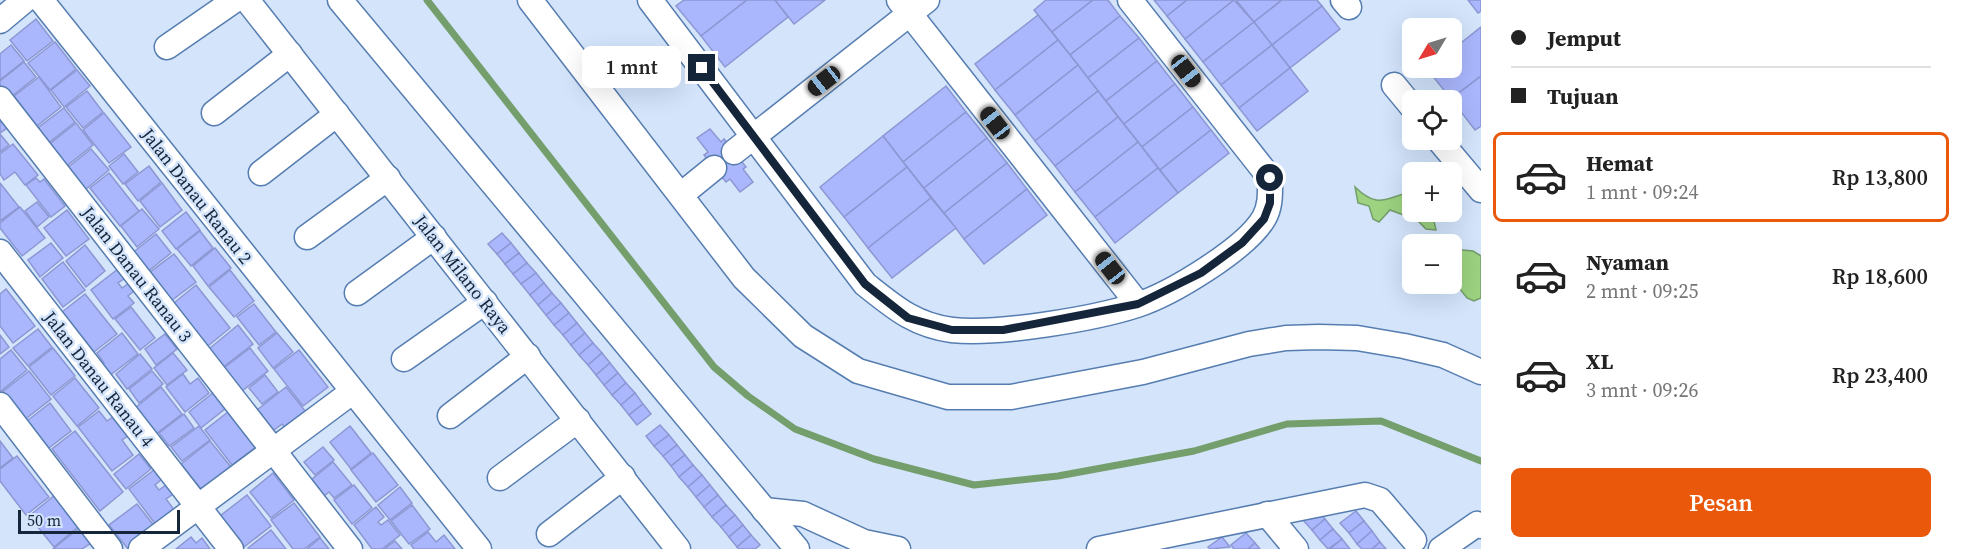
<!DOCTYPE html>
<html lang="id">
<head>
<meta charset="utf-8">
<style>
  body { margin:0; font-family:"Source Serif 4",serif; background:#f2f2f2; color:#222; height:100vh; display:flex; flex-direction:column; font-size:22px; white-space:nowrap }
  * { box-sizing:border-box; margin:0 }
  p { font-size:20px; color:#767676 }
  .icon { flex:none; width:33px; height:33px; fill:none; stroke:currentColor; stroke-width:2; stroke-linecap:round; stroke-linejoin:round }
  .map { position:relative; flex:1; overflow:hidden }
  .side { display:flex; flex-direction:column; background:#fff; width:480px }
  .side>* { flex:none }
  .guide { display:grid; align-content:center; height:132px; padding:0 30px; background:#fff }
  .needle { width:39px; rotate:232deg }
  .controls { position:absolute; left:1402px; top:18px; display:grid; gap:12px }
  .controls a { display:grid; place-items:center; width:60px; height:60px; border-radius:9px; background:#fff; box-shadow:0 6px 24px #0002; font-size:30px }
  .scale { position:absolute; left:18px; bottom:15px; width:162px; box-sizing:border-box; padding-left:6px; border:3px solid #15253a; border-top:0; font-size:16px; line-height:21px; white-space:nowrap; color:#15253a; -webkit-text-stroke:4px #d3e4fb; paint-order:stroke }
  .end { position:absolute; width:27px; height:27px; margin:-14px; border:8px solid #15253a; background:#fff; box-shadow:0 0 0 3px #fff }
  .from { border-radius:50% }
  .bubble { position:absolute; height:42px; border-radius:9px; background:#fff; box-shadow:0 6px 24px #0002; font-size:20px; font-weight:600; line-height:42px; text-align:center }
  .car { position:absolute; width:18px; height:36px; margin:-18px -9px; border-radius:8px; box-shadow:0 0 4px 2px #0007; background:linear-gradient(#222 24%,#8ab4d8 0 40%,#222 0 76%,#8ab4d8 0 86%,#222 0) }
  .guide b { display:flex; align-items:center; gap:21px; height:57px; font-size:22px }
  .guide b+b { border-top:2px solid #e0e0e0 }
  .guide i { width:15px; height:15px; background:#222 }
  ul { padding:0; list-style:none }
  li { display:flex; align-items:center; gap:18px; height:90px; margin:0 12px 9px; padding:0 18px; border:3px solid transparent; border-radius:9px }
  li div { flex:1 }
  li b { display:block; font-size:22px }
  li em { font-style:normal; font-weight:600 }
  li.current { border-color:#ea580c }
  li>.icon { width:54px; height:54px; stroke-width:1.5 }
  .primary-button { display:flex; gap:12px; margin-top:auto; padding:12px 30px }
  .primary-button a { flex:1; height:69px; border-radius:9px; background:#ea580c; color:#fff; font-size:24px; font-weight:600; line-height:69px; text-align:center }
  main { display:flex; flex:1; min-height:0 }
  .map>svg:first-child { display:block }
  .water { fill:#9cd280; stroke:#749e6b; stroke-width:1.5 }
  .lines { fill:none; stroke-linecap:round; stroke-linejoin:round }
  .stream { stroke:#749e6b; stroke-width:7 }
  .building { fill:#aab7fd; stroke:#8c97d3; stroke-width:1.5 }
  .minor-casing { stroke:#567db0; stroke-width:27 }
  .minor { stroke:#fff; stroke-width:24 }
  .route { stroke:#15253a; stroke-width:8 }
  .labels { text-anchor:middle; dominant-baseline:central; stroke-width:5; stroke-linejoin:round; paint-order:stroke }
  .street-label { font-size:18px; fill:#15253a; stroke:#d3e4fb }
</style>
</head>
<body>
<main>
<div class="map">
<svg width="1481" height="549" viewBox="0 0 1481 549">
  <rect width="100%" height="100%" fill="#d3e4fb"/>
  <!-- water -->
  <g class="water">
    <path d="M1355,187C1380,211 1386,196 1413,192V212H1432L1436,230L1426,229L1417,220L1390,210L1379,222L1373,219L1369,206L1358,203Z"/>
    <path d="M1452,249L1473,251L1481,256V298L1474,301L1467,298L1452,279Z"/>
  </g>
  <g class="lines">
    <!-- stream -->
    <path class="stream" d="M427,0L714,367L748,396L795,429L874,459L974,485L1058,476L1194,451L1287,424L1381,421L1481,461"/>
  </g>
  <!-- building -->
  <g class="building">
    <path d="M684,0H747L701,36L676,6Z"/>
    <path d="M747,0H775L788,17L725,67L701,36Z"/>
    <path d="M775,0H825L794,24Z"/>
    <path d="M1046,0H1093L1052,32L1034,10Z"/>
    <path d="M1093,0H1108L1120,16L1070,55L1052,32Z"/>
    <path d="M1154,0H1187L1167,16Z"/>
    <path d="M1187,0H1234L1185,39L1167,16Z"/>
    <path d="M1234,0L1254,22L1203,62L1185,39Z"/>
    <path d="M1236,0H1282L1254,22Z"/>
    <path d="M1282,0H1317L1322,6L1272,45L1254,22Z"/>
    <path d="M1468,0H1481V11L1478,13Z"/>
    <path d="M1322,6L1340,29L1290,68L1272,45Z"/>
    <path d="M1038,15L1058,40L995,90L975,64Z"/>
    <path d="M1120,16L1139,38L1088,78L1070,55Z"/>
    <path d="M36,19L53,41L27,61L10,40Z"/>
    <path d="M1254,22L1272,45L1221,85L1203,62Z"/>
    <path d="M1481,27V76L1451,99L1427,69L1452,68V50Z"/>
    <path d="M1139,38L1157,61L1106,101L1088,78Z"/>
    <path d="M1058,40L1078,65L1015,115L995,90Z"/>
    <path d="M55,42L76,69L50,90L28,63Z"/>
    <path d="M11,45L24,61L0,80V54Z"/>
    <path d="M1272,45L1290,68L1239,108L1221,85Z"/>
    <path d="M1157,61L1175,84L1124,124L1106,101Z"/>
    <path d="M24,62L36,77L7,100L0,90V81Z"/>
    <path d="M1078,65L1098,91L1035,141L1015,115Z"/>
    <path d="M1290,68L1308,91L1257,131L1239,108Z"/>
    <path d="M77,70L90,86L64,107L51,90Z"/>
    <path d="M1481,76V126L1475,130L1451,99Z"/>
    <path d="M39,77L61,107L37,126L14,96Z"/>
    <path d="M1175,84L1193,107L1142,147L1124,124Z"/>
    <path d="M946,86L966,112L903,162L883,136Z"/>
    <path d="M87,91L103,112L83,128L66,107Z"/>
    <path d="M1098,91L1118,117L1055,166L1035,141Z"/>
    <path d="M1193,107L1211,130L1160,170L1142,147Z"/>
    <path d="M64,108L75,122L46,145L35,130Z"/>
    <path d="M966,112L987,138L924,188L903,162Z"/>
    <path d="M104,113L131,147L109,163L83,130Z"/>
    <path d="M1118,117L1138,142L1075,192L1055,166Z"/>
    <path d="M0,120L7,128L0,133Z"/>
    <path d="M76,123L93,145L64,168L47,146Z"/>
    <path d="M710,129L721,142L724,139L746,167L743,169L753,182L740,192L730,179L726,182L704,155L708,152L697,138Z"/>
    <path d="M1211,130L1229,153L1178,193L1160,170Z"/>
    <path d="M0,134L9,145L0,152Z"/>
    <path d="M883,136L907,167L844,217L820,187Z"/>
    <path d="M987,138L1007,163L944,213L924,188Z"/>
    <path d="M1138,142L1158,168L1095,217L1075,192Z"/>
    <path d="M13,144L38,175L25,185L15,172L4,180L0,174V154Z"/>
    <path d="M91,149L109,170L85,190L67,168Z"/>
    <path d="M124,154L138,172L123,184L109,166Z"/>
    <path d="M1007,163L1027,189L964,239L944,213Z"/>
    <path d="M149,166L161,182L138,201L125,184Z"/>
    <path d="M907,167L931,198L868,248L844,217Z"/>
    <path d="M1158,168L1178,193L1115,243L1095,217Z"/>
    <path d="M109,173L139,211L120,226L90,188Z"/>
    <path d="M36,178L40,182L44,179L65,206L51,217L26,185Z"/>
    <path d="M0,183L19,207L0,221Z"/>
    <path d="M162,183L182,210L160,227L140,201Z"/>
    <path d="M1027,189L1047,215L984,264L964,239Z"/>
    <path d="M931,198L956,228L892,278L868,248Z"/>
    <path d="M37,202L49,217L37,227L25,211Z"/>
    <path d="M20,207L45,238L22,256L0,228V223Z"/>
    <path d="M142,209L159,229L137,247L121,226Z"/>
    <path d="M67,210L89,239L66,256L44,228Z"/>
    <path d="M186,212L200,230L176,249L162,231Z"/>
    <path d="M200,231L213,248L191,266L177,249Z"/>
    <path d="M502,233L511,243L497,254L488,244Z"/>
    <path d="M156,234L171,253L146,273L131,254Z"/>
    <path d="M51,243L63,258L40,277L28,260Z"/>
    <path d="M511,243L519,253L505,264L497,254Z"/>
    <path d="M85,245L105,271L86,287L66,261Z"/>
    <path d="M215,248L231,268L208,286L193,266Z"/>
    <path d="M519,253L527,263L513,274L505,264Z"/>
    <path d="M174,254L196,282L167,304L145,276Z"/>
    <path d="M63,262L85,290L63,307L42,279Z"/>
    <path d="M527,263L536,273L521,284L513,274Z"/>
    <path d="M118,269L125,278L118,283L122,288L128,284L134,291L128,296L134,303L113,319L91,290Z"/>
    <path d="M230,270L254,301L234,317L209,287Z"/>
    <path d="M536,273L544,283L530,295L521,284Z"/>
    <path d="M544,283L552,293L538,305L530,295Z"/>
    <path d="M196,285L230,328L203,350L169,307Z"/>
    <path d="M6,289L35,326L13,343L0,326V294Z"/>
    <path d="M552,293L561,303L546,315L538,305Z"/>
    <path d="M85,294L117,334L94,352L62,312Z"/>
    <path d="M561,303L569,313L554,325L546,315Z"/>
    <path d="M254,304L276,332L259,345L237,317Z"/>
    <path d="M131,307L155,338L140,350L115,319Z"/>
    <path d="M569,313L577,323L563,335L554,325Z"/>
    <path d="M577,323L585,333L571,345L563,335Z"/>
    <path d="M238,325L253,344L218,371L204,353Z"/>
    <path d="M38,329L52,347L28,366L13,348Z"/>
    <path d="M122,333L138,354L105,379L97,368L104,363L97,353Z"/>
    <path d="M277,333L293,352L273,368L258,348Z"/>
    <path d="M585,333L593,343L579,355L571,345Z"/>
    <path d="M165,334L177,349L156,365L145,349Z"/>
    <path d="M0,335L9,347L0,354Z"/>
    <path d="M593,343L602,353L588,365L579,355Z"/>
    <path d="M53,348L75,376L51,395L29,367Z"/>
    <path d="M250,348L268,371L242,391L224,368Z"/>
    <path d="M11,350L27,370L0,392V359Z"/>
    <path d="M299,350L328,387L303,406L274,369Z"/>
    <path d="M173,353L187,370L167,385L154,368Z"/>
    <path d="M602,353L610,363L596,375L588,365Z"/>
    <path d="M140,354L152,369L127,389L116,374Z"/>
    <path d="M610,363L618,373L604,385L596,375Z"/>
    <path d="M29,371L51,399L23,421L1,393Z"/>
    <path d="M152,371L163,384L139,403L129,389Z"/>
    <path d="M618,373L626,383L612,395L604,385Z"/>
    <path d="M183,374L190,384L198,378L209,393L185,412L166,387Z"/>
    <path d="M265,375L278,392L262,404L249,388Z"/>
    <path d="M75,378L99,408L77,426L53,396Z"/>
    <path d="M626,383L635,393L621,405L612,395Z"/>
    <path d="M161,387L182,414L156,434L135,408Z"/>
    <path d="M286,387L306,412L285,428L282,424L269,434L252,414Z"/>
    <path d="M214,392L226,408L201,428L189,412Z"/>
    <path d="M635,393L643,404L629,415L621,405Z"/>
    <path d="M50,403L71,431L45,451L23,424Z"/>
    <path d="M643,404L651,414L637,425L629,415Z"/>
    <path d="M99,411L107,421L113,417L128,436L122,440L133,455L112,471L78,427Z"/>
    <path d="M228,412L256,447L232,465L205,430Z"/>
    <path d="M184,414L194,428L169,446L159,433Z"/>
    <path d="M660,425L669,435L654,446L646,436Z"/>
    <path d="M199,426L210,440L182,461L171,447Z"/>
    <path d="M350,426L371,453L351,469L330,442Z"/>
    <path d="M75,431L123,492L100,511L52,449Z"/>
    <path d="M669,435L677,445L663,456L654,446Z"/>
    <path d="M0,441L13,458L0,468Z"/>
    <path d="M210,441L231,467L202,490L181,464Z"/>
    <path d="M677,445L685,455L671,466L663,456Z"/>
    <path d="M323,447L334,460L315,475L304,462Z"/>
    <path d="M373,453L398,485L376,502L351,470Z"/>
    <path d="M139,454L151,469L126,489L114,474Z"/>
    <path d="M685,455L693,465L679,477L671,466Z"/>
    <path d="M17,456L49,497L26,515L0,481V469Z"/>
    <path d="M333,462L352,485L334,498L329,492L318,501L306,484Z"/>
    <path d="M693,465L702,475L688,487L679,477Z"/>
    <path d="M154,470L162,479L155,485L159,490L166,485L173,494L166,499L175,511L156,525L129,489Z"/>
    <path d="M273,473L294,500L271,518L250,492Z"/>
    <path d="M702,475L710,485L696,497L688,487Z"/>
    <path d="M354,485L372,508L352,524L334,500Z"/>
    <path d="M710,485L718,495L704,507L696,497Z"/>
    <path d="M400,487L412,503L390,520L378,505Z"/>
    <path d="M55,495L79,526L54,547L29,516Z"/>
    <path d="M247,495L271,526L244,547L220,516Z"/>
    <path d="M718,495L726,505L712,517L704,507Z"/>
    <path d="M294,503L320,537L304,549H293L271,520Z"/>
    <path d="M137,504L155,527L128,549L109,525Z"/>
    <path d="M412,505L430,529L409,544L391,521Z"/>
    <path d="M726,505L735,515L721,527L712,517Z"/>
    <path d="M376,507L384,517L378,522L381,525L388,520L400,535L382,549H372L354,525Z"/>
    <path d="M1316,509L1325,519L1312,530L1303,520Z"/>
    <path d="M1356,511L1364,521L1349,533L1340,523Z"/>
    <path d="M735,515L743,525L729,537L721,527Z"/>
    <path d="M1325,519L1333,529L1320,540L1312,530Z"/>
    <path d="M1364,521L1372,531L1357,544L1349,533Z"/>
    <path d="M743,525L751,535L737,547L729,537Z"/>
    <path d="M79,528L91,543L82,549H53Z"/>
    <path d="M1333,529L1342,539L1328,549L1320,540Z"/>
    <path d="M271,530L286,549H249L248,548Z"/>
    <path d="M1372,531L1380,542L1372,549H1362L1357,544Z"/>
    <path d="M428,532L436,542L444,535L455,549H414L411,545Z"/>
    <path d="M1246,533L1255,543L1248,549H1234L1231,545Z"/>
    <path d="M751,535L760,545L755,549H739L737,547Z"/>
    <path d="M191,537L196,543L202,538L210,549H176Z"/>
    <path d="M1222,537L1230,547L1210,549L1208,547Z"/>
    <path d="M320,538L329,549H307Z"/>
    <path d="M1342,539L1350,549H1330Z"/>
    <path d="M395,541L402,549H384Z"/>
    <path d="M1380,542L1386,549H1372Z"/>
    <path d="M1255,543L1260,549H1248Z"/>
  </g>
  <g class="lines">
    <!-- minor casing -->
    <g class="minor-casing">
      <g id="minor">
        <path d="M41,0L479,549"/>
        <path d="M247,0L678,549"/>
        <path d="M340,0L797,549"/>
        <path d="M530,0L744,278L803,336L858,371L948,397H1011L1143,372L1249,344L1286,338L1319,337L1357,338L1404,346L1443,355L1481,372"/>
        <path d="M650,0L865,284C894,307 914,325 952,330C997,335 1094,319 1137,305C1171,294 1246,249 1264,218C1271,206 1270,192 1270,178L1130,0"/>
        <path d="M899,0L1138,304"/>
        <path d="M1343,0L1349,7"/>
        <path d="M0,21L25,0"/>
        <path d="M167,47L235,0"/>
        <path d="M1394,85L1413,108"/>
        <path d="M0,99L350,549"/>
        <path d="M214,113L290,54"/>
        <path d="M1439,140L1481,190"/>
        <path d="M734,152L927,0"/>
        <path d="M261,173L337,114"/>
        <path d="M682,194L714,168"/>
        <path d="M307,237L388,178"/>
        <path d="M0,252L231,549"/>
        <path d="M357,293L434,237"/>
        <path d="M404,359L485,302"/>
        <path d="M0,405L110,549"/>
        <path d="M450,416L528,356"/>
        <path d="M500,478L578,420"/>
        <path d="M764,510L803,514L864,542L898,549"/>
        <path d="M1267,514L1296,549"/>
        <path d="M549,534L623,477"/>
        <path d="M141,549L352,392"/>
        <path d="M1099,549L1365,495L1380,500L1414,540"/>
        <path d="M1441,549L1477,524L1481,526"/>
      </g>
    </g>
    <!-- minor -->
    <use href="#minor" class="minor"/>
  </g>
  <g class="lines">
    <!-- route -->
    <path class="route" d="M702,68L865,284L908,318L952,330H1003L1138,304L1201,273L1242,243L1264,219L1270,203V178"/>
  </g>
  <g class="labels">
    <!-- street labels -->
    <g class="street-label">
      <text transform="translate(197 196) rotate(52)">Jalan Danau Ranau 2</text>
      <text transform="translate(137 274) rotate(52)">Jalan Danau Ranau 3</text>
      <text transform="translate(463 274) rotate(52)">Jalan Milano Raya</text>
      <text transform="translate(99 379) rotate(52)">Jalan Danau Ranau 4</text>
    </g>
  </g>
</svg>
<div class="controls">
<a><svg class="needle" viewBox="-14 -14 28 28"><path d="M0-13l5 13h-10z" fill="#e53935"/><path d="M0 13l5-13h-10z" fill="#767676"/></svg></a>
<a><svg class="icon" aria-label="locate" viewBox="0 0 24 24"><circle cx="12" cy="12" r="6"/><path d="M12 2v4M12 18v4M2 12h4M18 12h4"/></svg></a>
<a>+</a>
<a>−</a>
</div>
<div class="scale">50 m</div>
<i class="end from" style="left:1270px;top:178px"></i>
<i class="end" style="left:702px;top:68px"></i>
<div class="bubble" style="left:582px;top:46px;width:99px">1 mnt</div>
<i class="car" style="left:1186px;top:71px;rotate:142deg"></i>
<i class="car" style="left:824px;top:81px;rotate:232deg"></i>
<i class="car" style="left:995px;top:123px;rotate:322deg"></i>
<i class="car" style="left:1110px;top:268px;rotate:322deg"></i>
</div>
<section class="side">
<div class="guide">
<b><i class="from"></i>Jemput</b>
<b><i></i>Tujuan</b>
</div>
<ul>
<li class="current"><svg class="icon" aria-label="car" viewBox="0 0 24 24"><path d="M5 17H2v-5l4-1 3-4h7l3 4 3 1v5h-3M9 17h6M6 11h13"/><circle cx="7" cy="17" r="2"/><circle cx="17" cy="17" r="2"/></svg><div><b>Hemat</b><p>1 mnt · 09:24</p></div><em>Rp 13,800</em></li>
<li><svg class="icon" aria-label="car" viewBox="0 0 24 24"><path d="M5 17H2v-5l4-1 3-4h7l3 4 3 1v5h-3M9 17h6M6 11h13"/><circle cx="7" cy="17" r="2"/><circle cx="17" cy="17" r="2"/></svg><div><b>Nyaman</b><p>2 mnt · 09:25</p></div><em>Rp 18,600</em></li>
<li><svg class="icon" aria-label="car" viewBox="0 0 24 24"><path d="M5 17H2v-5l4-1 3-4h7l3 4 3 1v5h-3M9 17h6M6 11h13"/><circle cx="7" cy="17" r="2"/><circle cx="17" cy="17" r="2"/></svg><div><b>XL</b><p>3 mnt · 09:26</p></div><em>Rp 23,400</em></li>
</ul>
<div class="primary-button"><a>Pesan</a></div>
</section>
</main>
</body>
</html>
